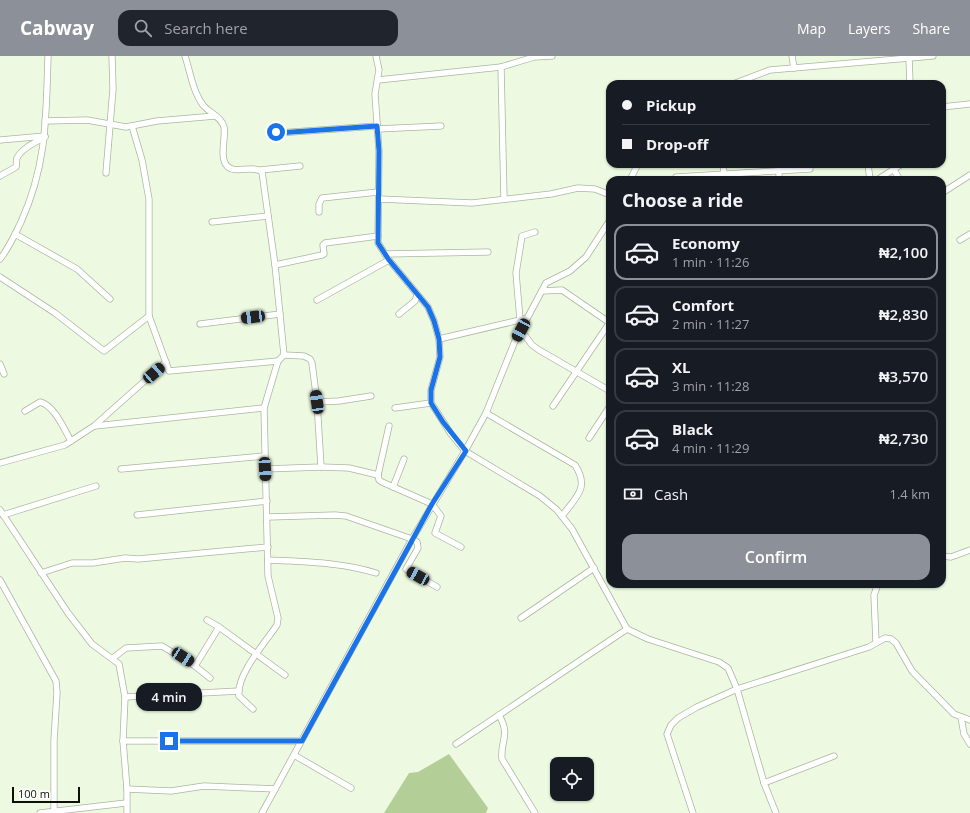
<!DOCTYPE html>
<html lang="en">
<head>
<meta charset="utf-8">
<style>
  body { margin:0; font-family:"Open Sans",sans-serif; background:#20242c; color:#f1f3f6; height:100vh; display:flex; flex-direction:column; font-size:15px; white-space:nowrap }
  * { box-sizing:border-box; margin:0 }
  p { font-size:13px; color:#9ea1a6 }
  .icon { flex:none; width:22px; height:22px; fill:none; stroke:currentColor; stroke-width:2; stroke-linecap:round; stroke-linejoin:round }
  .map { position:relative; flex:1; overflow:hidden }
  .panel { position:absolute; left:606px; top:120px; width:340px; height:412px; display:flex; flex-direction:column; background:#171b24; border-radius:12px; box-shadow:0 1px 3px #0004 }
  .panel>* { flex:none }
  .banner { position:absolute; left:606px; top:24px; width:340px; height:88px; border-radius:12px; box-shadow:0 1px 3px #0004; display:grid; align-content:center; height:88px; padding:0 16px; background:#171b24 }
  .tools { position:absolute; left:550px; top:701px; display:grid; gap:8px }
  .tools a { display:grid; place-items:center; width:44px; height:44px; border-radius:8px; background:#171b24; box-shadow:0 1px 3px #0004; font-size:20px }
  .scale { position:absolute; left:12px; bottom:10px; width:68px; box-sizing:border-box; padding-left:4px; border:2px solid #0c1008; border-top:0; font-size:11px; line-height:14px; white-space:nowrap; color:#0c1008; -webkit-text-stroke:3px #fff; paint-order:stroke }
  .end { position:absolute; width:18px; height:18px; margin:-9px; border:5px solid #1a73e8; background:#fff; box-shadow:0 0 0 2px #fff }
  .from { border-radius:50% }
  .bubble { position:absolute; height:28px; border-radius:12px; background:#171b24; box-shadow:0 1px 3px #0004; font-size:13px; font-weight:600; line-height:28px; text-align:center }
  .car { position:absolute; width:12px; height:24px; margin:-12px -6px; border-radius:5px; box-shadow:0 0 3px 1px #0007; background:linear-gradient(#222 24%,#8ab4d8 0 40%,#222 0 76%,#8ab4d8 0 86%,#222 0) }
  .banner b { display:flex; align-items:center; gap:14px; height:38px; font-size:15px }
  .banner b+b { border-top:1px solid #363941 }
  .banner i { width:10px; height:10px; background:#f1f3f6 }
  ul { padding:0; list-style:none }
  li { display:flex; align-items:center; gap:12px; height:56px; margin:0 8px 6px; padding:0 8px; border:2px solid #363941; border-radius:12px }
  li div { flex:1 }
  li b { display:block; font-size:15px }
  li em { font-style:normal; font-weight:600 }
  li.selected { border-color:#8c9099 }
  li>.icon { width:36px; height:36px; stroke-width:1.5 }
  h2 { padding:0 16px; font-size:18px; line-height:48px }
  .pay { display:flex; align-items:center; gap:10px; height:44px; padding:0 16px; font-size:15px }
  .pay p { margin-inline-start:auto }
  .cta { display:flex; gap:8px; margin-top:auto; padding:8px 16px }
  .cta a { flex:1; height:46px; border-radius:12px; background:#8c9099; color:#fff; font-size:16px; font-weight:600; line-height:46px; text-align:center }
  header { display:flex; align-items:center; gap:24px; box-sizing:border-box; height:56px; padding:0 20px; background:#8c9099; color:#fff }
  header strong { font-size:19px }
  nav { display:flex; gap:22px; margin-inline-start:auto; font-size:14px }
  .search { width:280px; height:36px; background:#20242c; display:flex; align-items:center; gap:10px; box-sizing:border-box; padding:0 14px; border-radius:12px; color:#9ea1a6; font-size:15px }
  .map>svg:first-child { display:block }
  .green { fill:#b3cf97 }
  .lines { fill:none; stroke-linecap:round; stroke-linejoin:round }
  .minor-casing { stroke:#aab79f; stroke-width:7 }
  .minor { stroke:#fff; stroke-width:5.5 }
  .route { stroke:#1a73e8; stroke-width:5 }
</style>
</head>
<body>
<header>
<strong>Cabway</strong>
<div class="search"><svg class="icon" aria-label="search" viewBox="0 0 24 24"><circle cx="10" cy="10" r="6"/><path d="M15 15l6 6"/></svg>Search here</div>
<nav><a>Map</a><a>Layers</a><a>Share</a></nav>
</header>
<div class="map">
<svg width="970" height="757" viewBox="0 0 970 757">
  <rect width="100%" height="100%" fill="#edfae1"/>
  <!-- green -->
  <path class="green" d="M449,698L488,752L486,757H384L409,717L418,716Z"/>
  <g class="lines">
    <!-- minor casing -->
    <g class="minor-casing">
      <g id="minor">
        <path d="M185,0C190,15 193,36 203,49C208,56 222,61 224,71C226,82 219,101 227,110C236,119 252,108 262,116L275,209L284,299L278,305L264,352L268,520L278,562L277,569C265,587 236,619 239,640L253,653"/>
        <path d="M376,0L379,14L375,38L379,95L378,187L389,204L428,251L434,265L439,283L440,301L431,334V347L435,353L451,378L465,395L540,440L557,454L572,473L627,573L648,583L719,606L728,612L737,633L764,727L776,757"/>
        <path d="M792,0L794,12"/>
        <path d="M909,2L910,28"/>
        <path d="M501,11L504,143"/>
        <path d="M378,24L501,11L534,1L552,0"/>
        <path d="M733,28L770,14L933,0"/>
        <path d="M942,51L970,48"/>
        <path d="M45,65L87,64L126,71L157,65L215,60"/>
        <path d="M132,70L142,104L149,143V260L169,315L278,305"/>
        <path d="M276,71L278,77L377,70"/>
        <path d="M377,73L441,70"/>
        <path d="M0,84L45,80"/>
        <path d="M723,108L724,118"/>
        <path d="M868,108L870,124"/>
        <path d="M260,114L300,110"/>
        <path d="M894,114L900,124"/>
        <path d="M779,115V124"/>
        <path d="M106,117L113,33L112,0"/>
        <path d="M734,118V124"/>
        <path d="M0,120L16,111C17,108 16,105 17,102C22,92 36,86 45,81"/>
        <path d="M676,121L810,113"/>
        <path d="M630,124L638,108"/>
        <path d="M877,124L902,108"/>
        <path d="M942,137L970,119"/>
        <path d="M379,143L472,147L551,138L578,132L595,133L610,139"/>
        <path d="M319,156V148L322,142L378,136"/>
        <path d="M212,166L268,160"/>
        <path d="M15,178L77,213L110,243"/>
        <path d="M960,184L970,178"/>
        <path d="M385,198L488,196"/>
        <path d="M0,203C9,192 15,178 21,166C47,108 46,62 48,0"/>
        <path d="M275,209L322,199L324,198L323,189L325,187L378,180"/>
        <path d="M0,221L55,257L104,295L149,260"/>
        <path d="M542,235L562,234L610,267"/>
        <path d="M317,244L389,204"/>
        <path d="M399,258L415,245L417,239"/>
        <path d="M520,264L516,217L522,180L535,176"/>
        <path d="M200,268L280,258"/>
        <path d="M521,274L532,289L539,294L610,335"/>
        <path d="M439,283L524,263"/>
        <path d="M0,308L4,318"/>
        <path d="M317,346L339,345L371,340"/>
        <path d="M553,350L610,266"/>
        <path d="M395,352L431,347"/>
        <path d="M25,355L40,346C54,349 64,373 71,385"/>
        <path d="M486,357L575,409C590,432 576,441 562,460"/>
        <path d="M95,370L264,352"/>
        <path d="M589,382L610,350"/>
        <path d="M0,407L65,389L94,370L166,306"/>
        <path d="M321,411L349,412L378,419L389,370"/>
        <path d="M121,413L264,400"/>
        <path d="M265,413L321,411L317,346L312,307L310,303L304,300L284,299"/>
        <path d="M378,419L379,424L382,426L432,448L441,460L435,477L461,491"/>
        <path d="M393,431L404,403"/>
        <path d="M0,454L68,557L92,588L119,608L125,641L123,685L127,733V757"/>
        <path d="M3,459L96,430"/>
        <path d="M137,459L267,445"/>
        <path d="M268,461L335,459L346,460L412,483L417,486L418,492L406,513L437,531"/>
        <path d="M942,500L951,501L970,494"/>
        <path d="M268,504C305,506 341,506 376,517"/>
        <path d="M41,517L72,507H93L125,502L138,503L268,491"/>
        <path d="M0,524L56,625L57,637L54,684V755"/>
        <path d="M521,562L594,512"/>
        <path d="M207,564L219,571"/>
        <path d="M876,587L874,539L878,528"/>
        <path d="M113,602L126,592L162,590L195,610L210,622"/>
        <path d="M195,610L219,571L285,619"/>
        <path d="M125,641L239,635"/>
        <path d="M499,659C511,680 500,684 502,703L535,757"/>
        <path d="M961,661L964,678L970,688"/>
        <path d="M123,685H301"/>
        <path d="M456,688L627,573"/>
        <path d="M294,699L351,732"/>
        <path d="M764,727L834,700"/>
        <path d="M127,733L171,735L204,730L275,733"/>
        <path d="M40,757L126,747"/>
        <path d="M262,757L412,483L465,395L486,357L515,285L546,227L570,215L586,201L610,164"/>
        <path d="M693,757L667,678L671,669L678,662L697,651L737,633L869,591L885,582L891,583L896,587L912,615L954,658L970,664"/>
      </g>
    </g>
    <!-- minor -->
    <use href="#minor" class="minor"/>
  </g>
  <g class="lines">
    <!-- route -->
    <path class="route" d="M169,685H302L432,448L466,395L443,366L431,347V334L440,301L439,283L434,265L428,251L389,204L378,187L379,95L377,70L278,77L276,76"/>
  </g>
</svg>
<div class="tools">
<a><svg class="icon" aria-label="locate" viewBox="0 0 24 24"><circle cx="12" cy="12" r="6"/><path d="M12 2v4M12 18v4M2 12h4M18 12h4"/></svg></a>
</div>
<div class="scale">100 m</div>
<i class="end from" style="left:276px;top:76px"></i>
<i class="end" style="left:169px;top:685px"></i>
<div class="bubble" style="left:136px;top:627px;width:66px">4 min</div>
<i class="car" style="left:253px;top:261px;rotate:263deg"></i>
<i class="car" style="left:521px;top:274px;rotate:208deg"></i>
<i class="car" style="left:154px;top:317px;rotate:49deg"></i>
<i class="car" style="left:317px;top:346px;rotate:352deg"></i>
<i class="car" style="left:265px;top:413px;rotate:177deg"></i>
<i class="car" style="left:418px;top:520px;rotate:299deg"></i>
<i class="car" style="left:183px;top:601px;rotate:123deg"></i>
<div class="banner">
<b><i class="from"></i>Pickup</b>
<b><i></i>Drop-off</b>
</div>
<section class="panel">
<h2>Choose a ride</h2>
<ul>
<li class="selected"><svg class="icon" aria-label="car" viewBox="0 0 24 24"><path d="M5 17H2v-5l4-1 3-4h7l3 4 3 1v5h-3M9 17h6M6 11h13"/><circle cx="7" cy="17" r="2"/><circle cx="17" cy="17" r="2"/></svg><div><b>Economy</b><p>1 min · 11:26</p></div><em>₦2,100</em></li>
<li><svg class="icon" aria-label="car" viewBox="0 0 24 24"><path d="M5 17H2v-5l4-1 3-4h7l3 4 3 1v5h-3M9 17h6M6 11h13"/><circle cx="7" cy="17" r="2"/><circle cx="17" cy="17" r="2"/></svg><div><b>Comfort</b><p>2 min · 11:27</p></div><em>₦2,830</em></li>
<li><svg class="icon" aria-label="car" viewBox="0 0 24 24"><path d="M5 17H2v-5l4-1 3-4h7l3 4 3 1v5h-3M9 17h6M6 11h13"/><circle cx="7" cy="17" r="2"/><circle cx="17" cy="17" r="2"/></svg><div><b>XL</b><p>3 min · 11:28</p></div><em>₦3,570</em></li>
<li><svg class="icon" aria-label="car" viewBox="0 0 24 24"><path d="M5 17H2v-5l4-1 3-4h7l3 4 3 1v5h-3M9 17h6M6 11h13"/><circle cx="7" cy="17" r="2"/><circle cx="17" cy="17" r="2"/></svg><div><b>Black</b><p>4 min · 11:29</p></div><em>₦2,730</em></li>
</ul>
<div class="pay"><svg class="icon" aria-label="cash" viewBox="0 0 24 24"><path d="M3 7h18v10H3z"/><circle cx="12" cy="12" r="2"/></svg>Cash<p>1.4 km</p></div>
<div class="cta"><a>Confirm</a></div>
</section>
</div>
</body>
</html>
